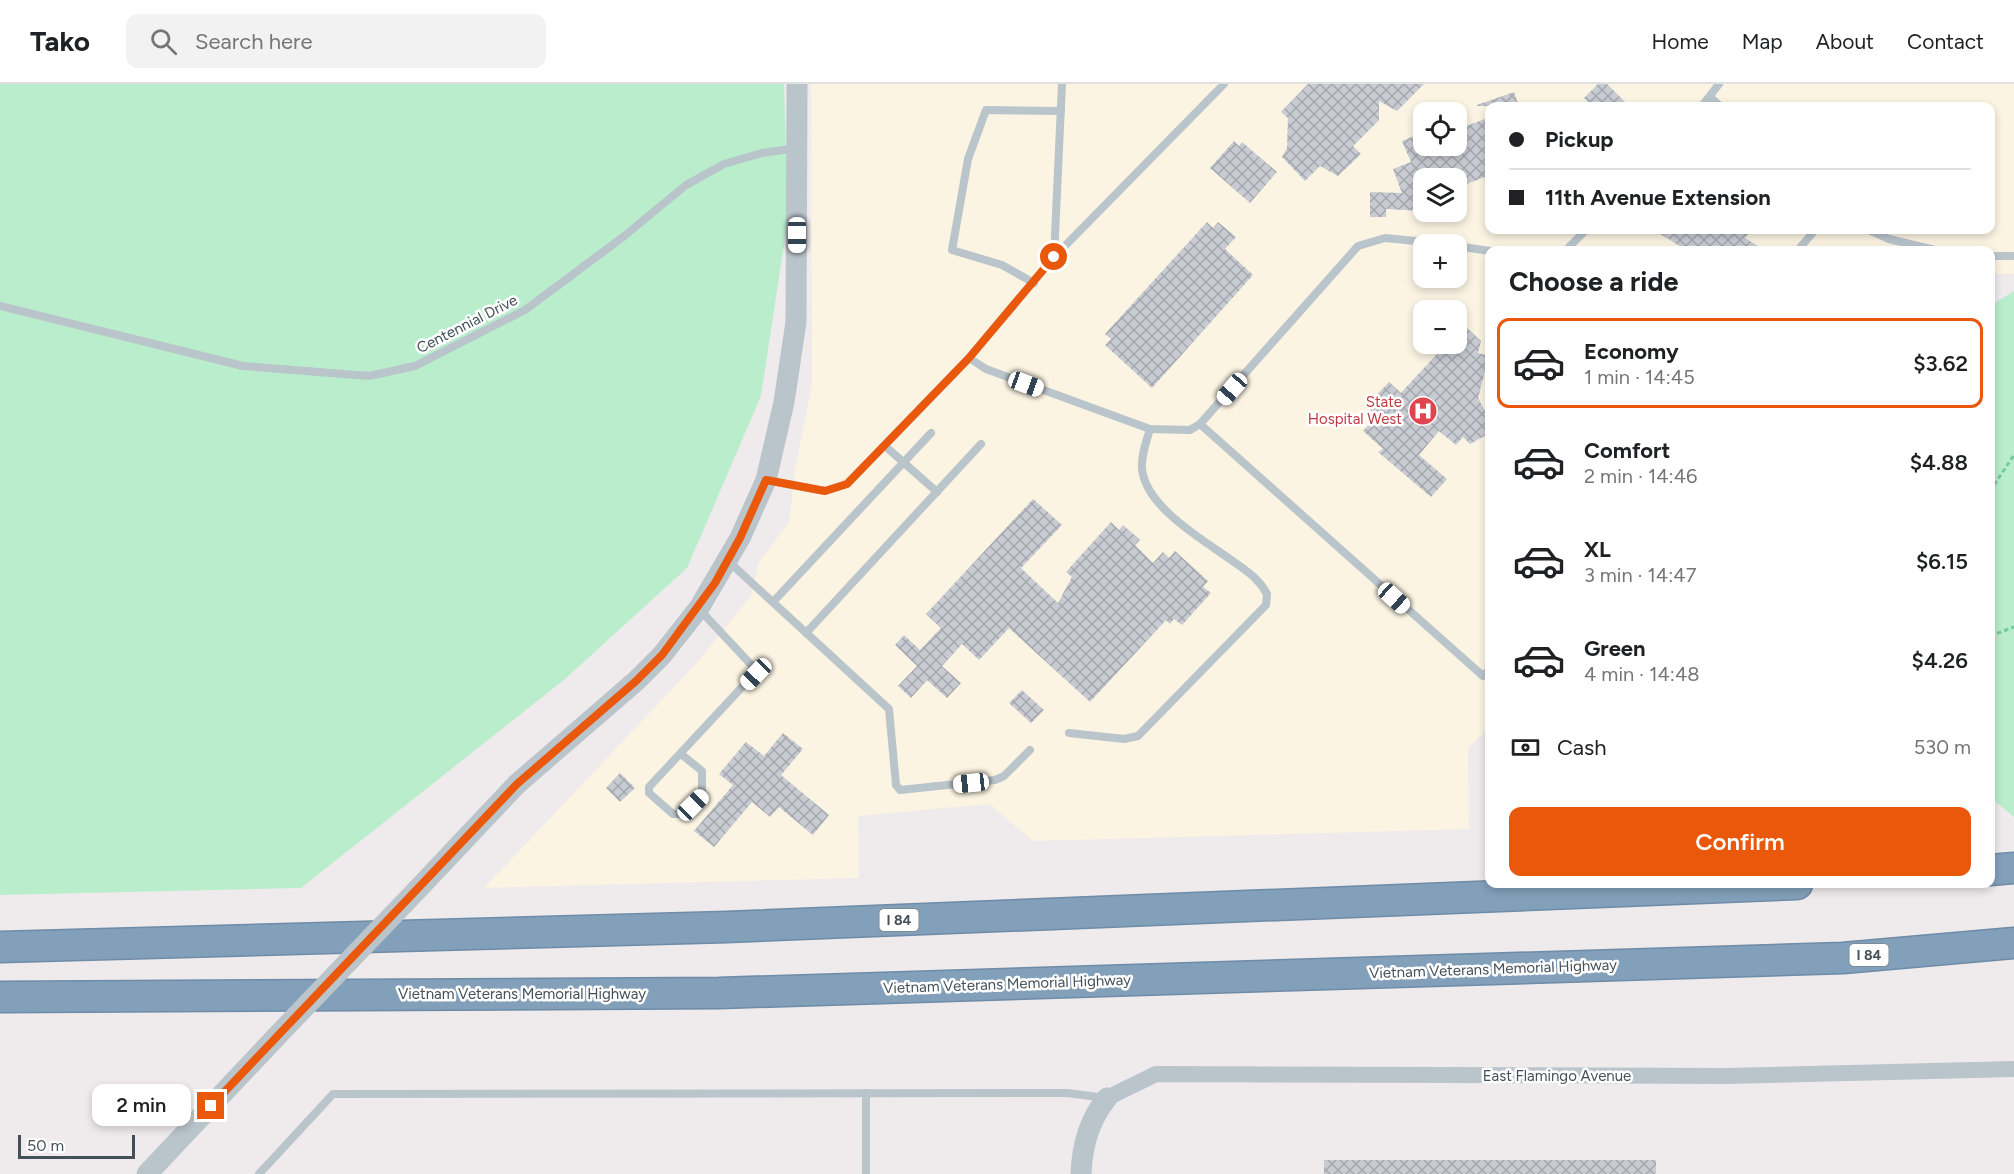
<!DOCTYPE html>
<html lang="en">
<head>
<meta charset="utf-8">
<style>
  body { margin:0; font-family:Figtree,sans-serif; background:#f2f2f2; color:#202124; height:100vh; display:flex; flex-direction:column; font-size:22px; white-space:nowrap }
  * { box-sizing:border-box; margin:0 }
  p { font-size:20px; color:#757577 }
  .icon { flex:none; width:33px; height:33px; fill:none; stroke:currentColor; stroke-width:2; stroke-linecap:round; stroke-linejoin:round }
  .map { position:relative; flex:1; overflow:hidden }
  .side { position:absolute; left:1485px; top:162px; width:510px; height:642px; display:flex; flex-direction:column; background:#fff; border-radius:12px; box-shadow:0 3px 9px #0003 }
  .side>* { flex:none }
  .guide { position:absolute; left:1485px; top:18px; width:510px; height:132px; border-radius:12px; box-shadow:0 3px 9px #0003; display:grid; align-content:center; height:132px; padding:0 24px; background:#fff }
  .controls { position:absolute; left:1413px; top:18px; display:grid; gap:12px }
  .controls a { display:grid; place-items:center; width:54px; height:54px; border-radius:12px; background:#fff; box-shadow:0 3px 9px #0003; font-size:30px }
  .scale { position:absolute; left:18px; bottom:15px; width:117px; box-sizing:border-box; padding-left:6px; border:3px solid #445059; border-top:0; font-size:16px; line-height:21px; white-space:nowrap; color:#445059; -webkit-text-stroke:4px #fff; paint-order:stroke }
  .end { position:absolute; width:27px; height:27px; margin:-14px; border:8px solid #ea580c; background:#fff; box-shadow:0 0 0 3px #fff }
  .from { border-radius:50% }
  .bubble { position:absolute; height:42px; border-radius:12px; background:#fff; box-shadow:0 3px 9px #0003; font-size:20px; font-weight:600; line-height:42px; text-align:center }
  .car { position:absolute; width:18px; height:36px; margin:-18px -9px; border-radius:8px; box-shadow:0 0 4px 2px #0007; background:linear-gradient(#fff 24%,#345 0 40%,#fff 0 76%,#345 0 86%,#fff 0) }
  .guide b { display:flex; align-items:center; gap:21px; height:57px; font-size:22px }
  .guide b+b { border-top:2px solid #e0e0e0 }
  .guide i { width:15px; height:15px; background:#202124 }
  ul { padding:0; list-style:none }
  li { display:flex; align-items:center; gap:18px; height:90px; margin:0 12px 9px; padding:0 12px; border:3px solid transparent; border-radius:12px }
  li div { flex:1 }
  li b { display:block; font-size:22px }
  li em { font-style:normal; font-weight:600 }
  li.on { border-color:#ea580c }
  li>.icon { width:54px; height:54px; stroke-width:1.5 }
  h2 { padding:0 24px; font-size:27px; line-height:72px }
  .pay { display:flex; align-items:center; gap:15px; height:66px; padding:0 24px; font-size:22px }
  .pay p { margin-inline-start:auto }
  .action { display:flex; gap:12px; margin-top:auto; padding:12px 24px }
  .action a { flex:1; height:69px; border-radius:12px; background:#ea580c; color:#fff; font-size:24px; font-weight:600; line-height:69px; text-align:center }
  header { display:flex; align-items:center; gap:36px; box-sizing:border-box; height:84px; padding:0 30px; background:#fff; border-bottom:2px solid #e0e0e0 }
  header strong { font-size:28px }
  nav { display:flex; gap:33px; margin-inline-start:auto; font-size:21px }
  .search { width:420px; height:54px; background:#f2f2f2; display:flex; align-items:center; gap:15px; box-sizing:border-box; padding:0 21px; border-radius:12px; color:#757577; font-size:22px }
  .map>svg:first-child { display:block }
  .commercial { fill:#fbf4e3; fill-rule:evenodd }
  .green { fill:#b9edcc }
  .building { fill:url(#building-cross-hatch) }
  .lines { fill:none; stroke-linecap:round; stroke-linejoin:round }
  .motorway-casing { stroke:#6e8ba7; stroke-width:33 }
  .path { stroke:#71cb9d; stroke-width:3; stroke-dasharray:4.5 3; stroke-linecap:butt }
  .service { stroke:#bac4cb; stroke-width:8 }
  .minor { stroke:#bac4cb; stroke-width:16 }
  .tertiary { stroke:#bac4cb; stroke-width:21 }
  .motorway { stroke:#83a0bb; stroke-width:30 }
  .tertiary-bridge { stroke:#bac4cb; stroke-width:21 }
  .route { stroke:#ea580c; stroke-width:8 }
  .labels { text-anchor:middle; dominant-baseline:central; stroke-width:5; stroke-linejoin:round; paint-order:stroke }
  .shield { fill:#fff; stroke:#7c848b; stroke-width:1.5 }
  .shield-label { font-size:14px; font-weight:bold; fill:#445059 }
  .street-label { font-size:15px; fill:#445059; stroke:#fff }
  .health-label { font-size:15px; fill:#be3a42; stroke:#fff; text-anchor:end }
</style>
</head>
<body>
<header>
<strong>Tako</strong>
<div class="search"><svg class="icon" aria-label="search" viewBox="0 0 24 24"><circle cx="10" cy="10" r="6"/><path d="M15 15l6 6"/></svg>Search here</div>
<nav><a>Home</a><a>Map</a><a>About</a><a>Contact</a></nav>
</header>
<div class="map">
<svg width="2014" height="1090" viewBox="0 0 2014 1090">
  <defs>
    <pattern id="building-cross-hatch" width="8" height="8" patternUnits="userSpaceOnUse" patternTransform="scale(1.5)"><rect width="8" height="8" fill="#c8cbd1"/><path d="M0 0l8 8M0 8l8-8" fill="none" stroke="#a4a7ad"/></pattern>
  </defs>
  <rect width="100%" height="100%" fill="#efebec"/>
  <!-- commercial -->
  <path class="commercial" d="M811,0H2014V190H1991L1990,166H1490V643L1468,664L1469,745L1033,757L989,720L858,732L859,794L484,804L695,581L751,512L759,478L789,438L796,380L812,300ZM1490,22H1990V146H1490ZM1424,28H1456V62H1424ZM1424,94H1456V128H1424ZM1424,160H1456V194H1424ZM1424,226H1456V260H1424Z"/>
  <!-- green -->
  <g class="green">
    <path d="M0,0H784L788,134L761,312L687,484L565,595L301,804L0,811Z"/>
    <path d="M2014,207V733L1990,713V222Z"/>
  </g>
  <!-- building -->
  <g class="building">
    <path d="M1308,0H1424L1397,27L1379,17V36L1353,62L1361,70L1338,92L1320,82L1305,97L1282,73L1287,64L1288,34L1281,28Z"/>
    <path d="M1598,0H1607L1629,22H1592L1584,14Z"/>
    <path d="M1514,8L1519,22H1477V21Z"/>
    <path d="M1490,33V91L1456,104V94H1424V127L1386,125V133H1370V108L1402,109L1393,85L1411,78L1402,57L1424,48V62H1456V46Z"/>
    <path d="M1234,57L1239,62L1242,58L1277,88L1250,119L1210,84Z"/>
    <path d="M1207,138L1213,144L1218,138L1236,153L1225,165L1253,191L1152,304L1105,261L1111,255L1105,250Z"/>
    <path d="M1654,146H1751L1745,154L1764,166H1686Z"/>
    <path d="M1464,241L1481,257L1478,269L1489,272L1478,314L1490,336V349L1470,360L1463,353L1456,361L1439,347L1419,371L1447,395L1431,413L1378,368L1383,365L1363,347L1377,332L1366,322L1389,298L1401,309L1446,260H1456V249Z"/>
    <path d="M1033,415L1062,441L1021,484L1058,519L1072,493L1066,488L1111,438L1119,446L1123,441L1140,456L1135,461L1153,479L1163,468L1169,474L1175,467L1208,497L1203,503L1211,509L1182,541L1174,535L1170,540L1166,536L1090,618L1009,544L979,576L962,560L942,582L961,599L947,614L927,596L911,614L898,602L917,582L895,561L904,551L920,566L941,544L926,530Z"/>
    <path d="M1022,606L1044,626L1031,639L1009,619Z"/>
    <path d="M783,649L803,665L781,691L829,731L813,751L779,723L770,733L752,718L714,763L694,747L733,701L719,690L746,658L764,672Z"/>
    <path d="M620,689L635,704L620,718L606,704Z"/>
    <rect x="1324" y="1076" width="332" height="14"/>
  </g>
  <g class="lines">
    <!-- motorway casing -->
    <g class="motorway-casing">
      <g id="motorway">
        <path d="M1990,786L2014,784"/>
        <path d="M0,863L727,843L1797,800"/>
        <path d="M0,913L719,909L1843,874L2014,859"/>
      </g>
    </g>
    <!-- path -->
    <g class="path">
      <path d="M1990,407L2014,371"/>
      <path d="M1990,552L2014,543"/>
    </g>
    <!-- service -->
    <g class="service">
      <path d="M1710,13L1720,22"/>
      <path d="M1702,22L1719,0"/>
      <path d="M1869,146L1889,155L1935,166"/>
      <path d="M1456,162L1490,167"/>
      <path d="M1566,166L1586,146"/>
      <path d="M1798,166L1815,146"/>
      <path d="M1990,172H2014"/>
      <path d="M1054,173L1062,0"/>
      <path d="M1034,199L1002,181L952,166L968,75L986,26L1061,27"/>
      <path d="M0,222L243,282L369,292L415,282L525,226L623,153L686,101L724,80L762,69L797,64"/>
      <path d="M969,274L1054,173L1224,0"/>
      <path d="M1200,340L1358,162L1385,154L1447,160"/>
      <path d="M885,362L937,408"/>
      <path d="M766,396L825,407L847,400L969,274L986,285L1150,345L1190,346L1200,340L1483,592L1490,585"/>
      <path d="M728,477L889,625L896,701L900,706L995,696L1004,692L1030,666"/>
      <path d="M773,518L931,349"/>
      <path d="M806,549L981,360"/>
      <path d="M1069,649L1124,655L1138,652L1266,521L1267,510C1259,495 1248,488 1234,478C1205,457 1146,424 1142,385C1141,372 1146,358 1150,345"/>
      <path d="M681,670L702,687V712L683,730H673L649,709V703L757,587L699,525"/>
      <path d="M259,1090L333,1010L1067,1009L1106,1014"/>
      <path d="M866,1090V1009"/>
    </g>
    <!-- minor -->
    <path class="minor" d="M1107,1014L1156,990L1726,992L2014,985"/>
    <!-- tertiary -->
    <g class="tertiary">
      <path d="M416,807L517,700L636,597L662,571L699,524L740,454L766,396L784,318L796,238L797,0"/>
      <path d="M147,1090L276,953"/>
      <path d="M1081,1090C1082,1063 1089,1036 1107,1014"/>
    </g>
    <!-- motorway -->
    <use href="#motorway" class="motorway"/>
    <!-- tertiary-bridge -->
    <path class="tertiary-bridge" d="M276,953L416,807"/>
  </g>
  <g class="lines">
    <!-- route -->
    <path class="route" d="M211,1022L517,700L636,597L662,571L715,499L740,454L766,396L825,407L847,400L969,274L1054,173"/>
  </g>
  <!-- icons -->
  <defs>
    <g id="hospital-disc" transform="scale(1.5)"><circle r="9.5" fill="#e0444e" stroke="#fff"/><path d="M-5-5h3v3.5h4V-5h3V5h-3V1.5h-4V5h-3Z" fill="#fff"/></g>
  </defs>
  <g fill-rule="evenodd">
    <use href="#hospital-disc" x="1423" y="327"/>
  </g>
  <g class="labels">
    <!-- shield labels -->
    <g class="shield">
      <rect x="879.5" y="825" width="39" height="22" rx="4.5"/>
      <rect x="1849.5" y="860" width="39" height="22" rx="4.5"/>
    </g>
    <g class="shield-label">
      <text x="899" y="836">I 84</text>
      <text x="1869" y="871">I 84</text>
    </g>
    <!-- street labels -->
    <g class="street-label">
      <text transform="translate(467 240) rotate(-27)">Centennial Drive</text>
      <text transform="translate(1493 885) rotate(-2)">Vietnam Veterans Memorial Highway</text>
      <text transform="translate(1007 900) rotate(-2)">Vietnam Veterans Memorial Highway</text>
      <text x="522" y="910">Vietnam Veterans Memorial Highway</text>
      <text x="1557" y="992">East Flamingo Avenue</text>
    </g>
    <!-- health labels -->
    <g class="health-label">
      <text x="1402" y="318">State<tspan x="1402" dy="17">Hospital West</tspan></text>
    </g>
  </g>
</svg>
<div class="controls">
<a><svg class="icon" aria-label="locate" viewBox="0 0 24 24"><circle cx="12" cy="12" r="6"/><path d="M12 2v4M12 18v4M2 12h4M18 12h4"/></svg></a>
<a><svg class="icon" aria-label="layers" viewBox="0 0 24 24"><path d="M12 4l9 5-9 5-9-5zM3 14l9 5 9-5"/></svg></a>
<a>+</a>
<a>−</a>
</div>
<div class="scale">50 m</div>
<i class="end from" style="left:1054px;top:173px"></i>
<i class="end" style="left:211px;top:1022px"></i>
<div class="bubble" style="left:92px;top:1000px;width:99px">2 min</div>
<i class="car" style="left:797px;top:151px;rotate:180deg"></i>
<i class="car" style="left:1026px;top:300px;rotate:110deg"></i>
<i class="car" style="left:1232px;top:305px;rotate:221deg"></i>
<i class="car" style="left:1394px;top:514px;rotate:132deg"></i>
<i class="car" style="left:756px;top:590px;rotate:224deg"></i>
<i class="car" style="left:971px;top:699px;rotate:264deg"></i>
<i class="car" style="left:693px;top:721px;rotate:45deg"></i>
<div class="guide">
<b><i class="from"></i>Pickup</b>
<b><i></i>11th Avenue Extension</b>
</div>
<section class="side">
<h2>Choose a ride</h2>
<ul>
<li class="on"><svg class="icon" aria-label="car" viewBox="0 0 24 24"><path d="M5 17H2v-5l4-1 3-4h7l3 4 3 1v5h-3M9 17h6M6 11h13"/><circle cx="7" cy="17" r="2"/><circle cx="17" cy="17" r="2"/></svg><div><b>Economy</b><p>1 min · 14:45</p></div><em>$3.62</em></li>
<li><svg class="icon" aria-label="car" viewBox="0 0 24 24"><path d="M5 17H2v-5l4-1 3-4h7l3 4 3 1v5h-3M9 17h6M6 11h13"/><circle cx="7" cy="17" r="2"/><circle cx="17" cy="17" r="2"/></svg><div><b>Comfort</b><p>2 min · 14:46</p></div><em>$4.88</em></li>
<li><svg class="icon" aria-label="car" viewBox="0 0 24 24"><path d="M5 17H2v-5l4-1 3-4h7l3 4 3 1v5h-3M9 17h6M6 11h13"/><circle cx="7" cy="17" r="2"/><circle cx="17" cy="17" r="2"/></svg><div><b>XL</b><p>3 min · 14:47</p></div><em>$6.15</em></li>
<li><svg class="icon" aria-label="car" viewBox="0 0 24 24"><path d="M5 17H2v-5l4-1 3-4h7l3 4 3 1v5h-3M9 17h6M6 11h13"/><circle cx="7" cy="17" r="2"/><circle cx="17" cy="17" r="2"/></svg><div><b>Green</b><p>4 min · 14:48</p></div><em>$4.26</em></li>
</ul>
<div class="pay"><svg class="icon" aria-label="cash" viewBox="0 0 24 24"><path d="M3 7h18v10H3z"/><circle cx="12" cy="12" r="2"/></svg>Cash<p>530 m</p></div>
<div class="action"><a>Confirm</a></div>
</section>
</div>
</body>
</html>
